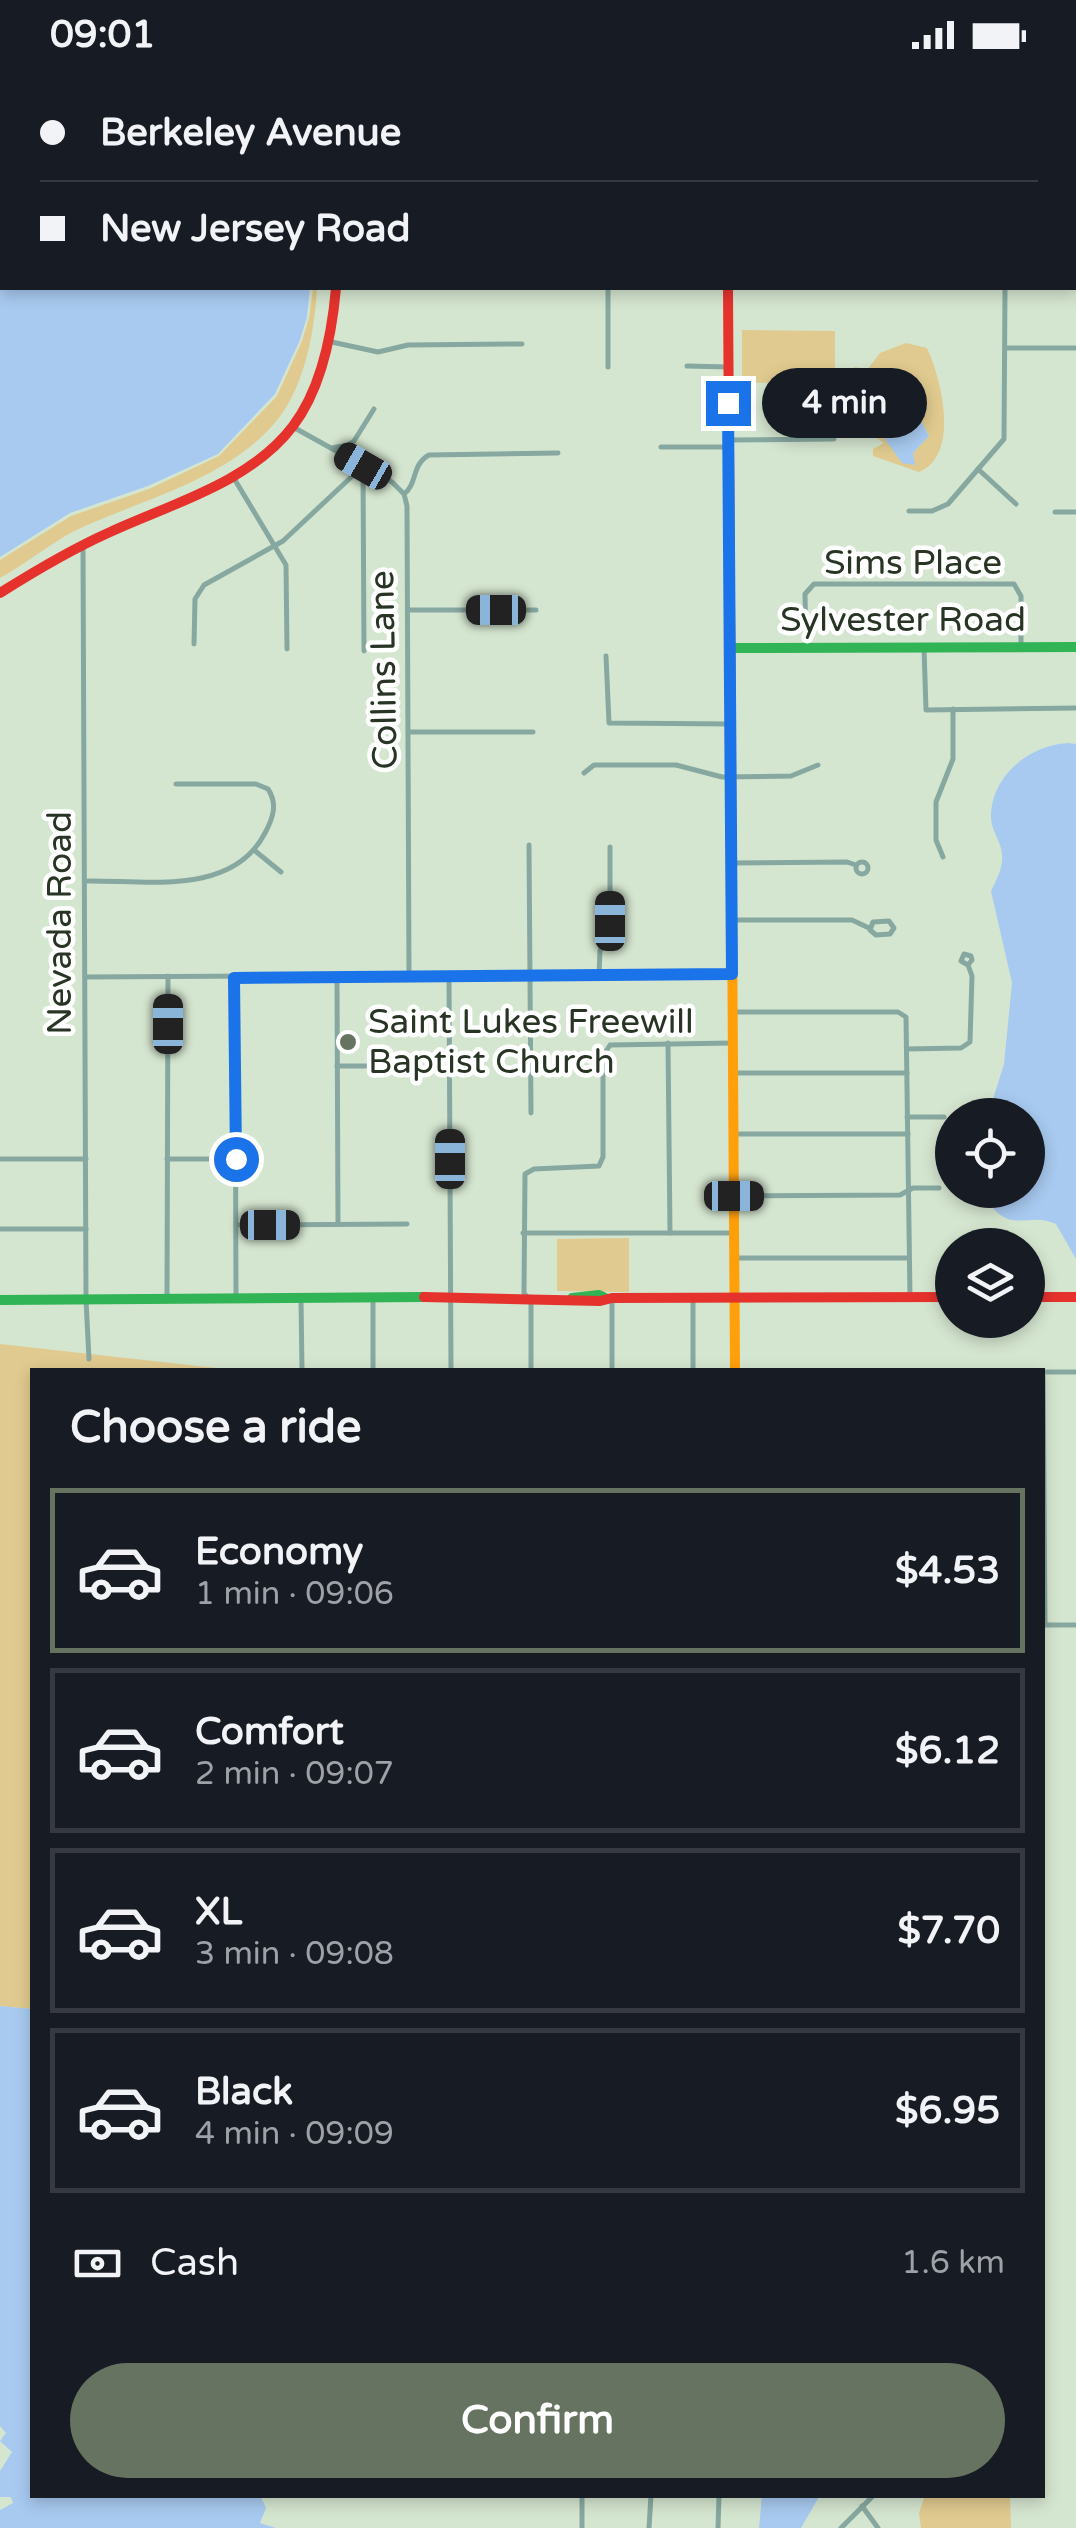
<!DOCTYPE html>
<html lang="en">
<head>
<meta charset="utf-8">
<style>
  body { margin:0; font-family:"Varela Round",sans-serif; background:#20242c; color:#f1f3f6; height:100vh; display:flex; flex-direction:column; font-size:38px; white-space:nowrap }
  * { box-sizing:border-box; margin:0 }
  p { font-size:32px; color:#9ea1a6 }
  .icon { flex:none; width:55px; height:55px; fill:none; stroke:currentColor; stroke-width:2; stroke-linecap:round; stroke-linejoin:round }
  .map { position:relative; flex:1; overflow:hidden }
  .side { position:absolute; left:30px; top:1298px; width:1015px; height:1130px; display:flex; flex-direction:column; background:#171b24; border-radius:0px; box-shadow:0 5px 15px #0003 }
  .side>* { flex:none }
  .banner { position:absolute; left:0px; top:0px; width:1078px; height:220px; box-shadow:0 5px 15px #0003; display:grid; align-content:center; height:220px; padding:0 40px; background:#171b24 }
  .buttons { position:absolute; left:935px; top:1028px; display:grid; gap:20px }
  .buttons a { display:grid; place-items:center; width:110px; height:110px; border-radius:50%; background:#171b24; box-shadow:0 5px 15px #0003; font-size:50px }
  .end { position:absolute; width:45px; height:45px; margin:-22px; border:12px solid #1a73e8; background:#fff; box-shadow:0 0 0 5px #fff }
  .from { border-radius:50% }
  .bubble { position:absolute; height:70px; border-radius:35px; background:#171b24; box-shadow:0 5px 15px #0003; font-size:32px; font-weight:700; line-height:70px; text-align:center }
  .car { position:absolute; width:30px; height:60px; margin:-30px -15px; border-radius:12px; box-shadow:0 0 8px 2px #0007; background:linear-gradient(#222 24%,#8ab4d8 0 40%,#222 0 76%,#8ab4d8 0 86%,#222 0) }
  .banner b { display:flex; align-items:center; gap:35px; height:95px; font-size:38px }
  .banner b+b { border-top:2px solid #363941 }
  .banner i { width:25px; height:25px; background:#f1f3f6 }
  ul { padding:0; list-style:none }
  li { display:flex; align-items:center; gap:30px; height:165px; margin:0 20px 15px; padding:0 20px; border:5px solid #363941; border-radius:0px }
  li div { flex:1 }
  li b { display:block; font-size:38px }
  li em { font-style:normal; font-weight:700 }
  li.selected { border-color:#657360 }
  li>.icon { width:90px; height:90px; stroke-width:1.5 }
  h2 { padding:0 40px; font-size:45px; line-height:120px }
  .pay { display:flex; align-items:center; gap:25px; height:110px; padding:0 40px; font-size:38px }
  .pay p { margin-inline-start:auto }
  .button { display:flex; gap:20px; margin-top:auto; padding:20px 40px }
  .button a { flex:1; height:115px; border-radius:60px; background:#657360; color:#fff; font-size:40px; font-weight:700; line-height:115px; text-align:center }
  .status { display:flex; justify-content:space-between; align-items:center; height:70px; padding:0 50px; background:#171b24; direction:ltr }
  .status svg { height:28px; fill:currentColor }
  .map>svg:first-child { display:block }
  .green { fill:#e0ca8f; fill-rule:evenodd }
  .water { fill:#a8caf0 }
  .lines { fill:none; stroke-linecap:round; stroke-linejoin:round }
  .street { stroke:#87a8a0; stroke-width:5 }
  .fast { stroke:#30b455; stroke-width:10 }
  .slow { stroke:#ff9f0a; stroke-width:10 }
  .jam { stroke:#e5322d; stroke-width:10 }
  .route { stroke:#1a73e8; stroke-width:12 }
  .poi-dot { fill:#657360; stroke:#fff; stroke-width:4 }
  .labels { text-anchor:middle; dominant-baseline:central; stroke-width:9; stroke-linejoin:round; paint-order:stroke }
  .street-label { font-size:35px; fill:#283524; stroke:#fff }
  .poi-label { font-size:35px; fill:#283524; stroke:#fff; text-anchor:start }
</style>
</head>
<body>
<div class="status"><b>09:01</b><svg viewBox="0 0 49 12"><path d="M0 12V9h3v3zM5 12V6h3v6zM10 12V3h3v9zM15 12V0h3v12zM26 1h20v11H26zM47 4h2v5h-2z"/></svg></div>
<div class="map">
<svg width="1076" height="2458" viewBox="0 0 1076 2458">
  <rect width="100%" height="100%" fill="#d5e6d0"/>
  <!-- green -->
  <g class="green">
    <path d="M313,218H317C315,259 305,315 278,349C233,406 149,428 85,456C55,469 29,492 0,508V490L71,446L149,419L219,386L277,326L302,271L309,248Z"/>
    <path d="M742,260L835,261V312L742,313Z"/>
    <path d="M906,273L927,278C941,308 961,385 919,402L873,386V379L884,373L869,363L867,341L850,338L849,308L855,297L867,300L880,283ZM875,304C878,343 892,331 919,346L929,366L913,383L914,393C868,365 893,360 870,321Z"/>
    <path d="M629,1168V1222L557,1221V1169Z"/>
    <path d="M0,1274L234,1300H32V1939L0,1936Z"/>
    <path d="M925,2425H1010L1011,2458H921L919,2443Z"/>
  </g>
  <!-- water -->
  <g class="water">
    <path d="M0,0L287,2H2V218H310L307,247L300,270L275,324L218,384L148,416L70,443L0,487Z"/>
    <path d="M874,300C887,346 881,327 919,346L929,366L913,383L915,395L902,393L882,365L881,339L870,321L867,305Z"/>
    <path d="M1068,673L1076,674V1189L1056,1154C1028,1141 1012,1165 988,1132V1120H1028V1045H988L1004,994L1012,913L991,821C1000,803 1007,790 998,770C995,763 991,755 991,747C991,706 1029,675 1068,673Z"/>
    <path d="M0,1936L32,1939V2425H260L266,2438L260,2453L276,2458H320H0V2440L13,2433L11,2427H0V2401L12,2382L0,2371L6,2363L0,2356Z"/>
    <path d="M762,2425H820L801,2458H759Z"/>
  </g>
  <g class="lines">
    <!-- street -->
    <g class="street">
      <path d="M613,0V2"/>
      <path d="M830,0L831,2"/>
      <path d="M1003,0V2"/>
      <path d="M914,2V0"/>
      <path d="M608,218V297"/>
      <path d="M327,271L378,282L408,275L522,274"/>
      <path d="M1006,278H1076"/>
      <path d="M687,296L728,297"/>
      <path d="M293,357L392,412L404,424L407,436L409,905"/>
      <path d="M729,370L834,369"/>
      <path d="M661,377H728"/>
      <path d="M332,378L348,375L354,371L374,339"/>
      <path d="M363,396L364,581"/>
      <path d="M978,399L1016,434"/>
      <path d="M232,405L286,495L287,579"/>
      <path d="M404,424C418,413 411,395 429,385L558,383"/>
      <path d="M909,441H932L948,434L1004,369L1005,218"/>
      <path d="M1055,442H1076"/>
      <path d="M83,476L86,1230L89,1289"/>
      <path d="M408,540H536"/>
      <path d="M194,574L195,529L204,515L283,471L363,396"/>
      <path d="M924,578L926,640L1076,638"/>
      <path d="M806,579L805,524L814,514H1014L1021,526V577"/>
      <path d="M606,586L609,653L730,654"/>
      <path d="M409,662H533"/>
      <path d="M584,703L594,695H676L722,707L791,706L818,695"/>
      <path d="M529,775L531,1043"/>
      <path d="M254,780L281,802"/>
      <path d="M943,787L936,770V732L953,689V639"/>
      <circle cx="862" cy="798" r="6"/>
      <path d="M731,793L847,792L856,795"/>
      <path d="M86,811C145,810 232,827 265,763C273,748 278,734 268,719L256,714H176"/>
      <path d="M732,850H852L869,858"/>
      <path d="M889,851L894,858L890,864L876,865L870,860L873,852Z"/>
      <path d="M599,904L600,881L610,851V777"/>
      <path d="M449,905L451,1300"/>
      <path d="M85,907L732,903"/>
      <path d="M337,907L338,1154"/>
      <path d="M235,908L236,1229"/>
      <path d="M732,942H898L906,947L910,1227"/>
      <path d="M668,973L670,1163"/>
      <path d="M907,979L961,978L970,972L972,906L968,895L972,890L971,886L964,884L961,891L968,895"/>
      <path d="M337,996H381"/>
      <path d="M733,1003H907"/>
      <path d="M907,1047H944"/>
      <path d="M733,1064H908"/>
      <path d="M0,1089H86"/>
      <path d="M167,1089H234"/>
      <path d="M735,1126L900,1125L913,1118H939"/>
      <path d="M236,1155L407,1154"/>
      <path d="M0,1159H86"/>
      <path d="M523,1163H735"/>
      <path d="M735,1188H907"/>
      <path d="M167,1228L168,906"/>
      <path d="M373,1228V1300"/>
      <path d="M612,1228V1300"/>
      <path d="M693,1228V1300"/>
      <path d="M301,1229L302,1300"/>
      <path d="M531,1300V1232L524,1223L525,1104L534,1099L599,1096L603,1087V986L610,975L732,973"/>
      <path d="M1042,1302H1076"/>
      <path d="M1043,1302L1045,1555"/>
      <path d="M1045,1555H1076"/>
      <path d="M582,2425V2458"/>
      <path d="M862,2436L878,2458"/>
      <path d="M649,2458L651,2425"/>
      <path d="M718,2458L719,2425"/>
      <path d="M841,2458L874,2425"/>
    </g>
    <!-- fast -->
    <g class="fast">
      <path d="M306,0V2"/>
      <path d="M730,578L1076,577"/>
      <path d="M572,1228L599,1225L605,1228"/>
      <path d="M0,1230L424,1227"/>
    </g>
    <!-- slow -->
    <g class="slow">
      <path d="M726,0V2"/>
      <path d="M731,693L735,1300"/>
    </g>
    <!-- jam -->
    <g class="jam">
      <path d="M728,218L731,693"/>
      <path d="M0,523C35,501 70,480 108,463C170,434 250,413 293,356C321,319 332,264 336,218"/>
      <path d="M424,1227L600,1231L612,1228L952,1227"/>
      <path d="M1028,1227H1076"/>
    </g>
  </g>
  <g class="lines">
    <!-- route -->
    <path class="route" d="M236,1089L234,908L732,904L728,333"/>
  </g>
  <!-- markers -->
  <circle class="poi-dot" cx="348" cy="972" r="10"/>
  <g class="labels">
    <!-- street labels -->
    <g class="street-label">
      <text x="913" y="493">Sims Place</text>
      <text x="903" y="550">Sylvester Road</text>
      <text transform="translate(384 600) rotate(-91)">Collins Lane</text>
      <text transform="translate(60 853) rotate(-90)">Nevada Road</text>
    </g>
    <!-- poi labels -->
    <g class="poi-label">
      <text x="368" y="952">Saint Lukes Freewill<tspan x="368" dy="40">Baptist Church</tspan></text>
    </g>
  </g>
</svg>
<div class="buttons">
<a><svg class="icon" aria-label="locate" viewBox="0 0 24 24"><circle cx="12" cy="12" r="6"/><path d="M12 2v4M12 18v4M2 12h4M18 12h4"/></svg></a>
<a><svg class="icon" aria-label="layers" viewBox="0 0 24 24"><path d="M12 4l9 5-9 5-9-5zM3 14l9 5 9-5"/></svg></a>
</div>
<i class="end from" style="left:236px;top:1089px"></i>
<i class="end" style="left:728px;top:333px"></i>
<div class="bubble" style="left:762px;top:298px;width:165px">4 min</div>
<i class="car" style="left:363px;top:396px;rotate:300deg"></i>
<i class="car" style="left:496px;top:540px;rotate:270deg"></i>
<i class="car" style="left:610px;top:851px;rotate:0deg"></i>
<i class="car" style="left:168px;top:954px;rotate:0deg"></i>
<i class="car" style="left:450px;top:1089px;rotate:0deg"></i>
<i class="car" style="left:734px;top:1126px;rotate:90deg"></i>
<i class="car" style="left:270px;top:1155px;rotate:90deg"></i>
<div class="banner">
<b><i class="from"></i>Berkeley Avenue</b>
<b><i></i>New Jersey Road</b>
</div>
<section class="side">
<h2>Choose a ride</h2>
<ul>
<li class="selected"><svg class="icon" aria-label="car" viewBox="0 0 24 24"><path d="M5 17H2v-5l4-1 3-4h7l3 4 3 1v5h-3M9 17h6M6 11h13"/><circle cx="7" cy="17" r="2"/><circle cx="17" cy="17" r="2"/></svg><div><b>Economy</b><p>1 min · 09:06</p></div><em>$4.53</em></li>
<li><svg class="icon" aria-label="car" viewBox="0 0 24 24"><path d="M5 17H2v-5l4-1 3-4h7l3 4 3 1v5h-3M9 17h6M6 11h13"/><circle cx="7" cy="17" r="2"/><circle cx="17" cy="17" r="2"/></svg><div><b>Comfort</b><p>2 min · 09:07</p></div><em>$6.12</em></li>
<li><svg class="icon" aria-label="car" viewBox="0 0 24 24"><path d="M5 17H2v-5l4-1 3-4h7l3 4 3 1v5h-3M9 17h6M6 11h13"/><circle cx="7" cy="17" r="2"/><circle cx="17" cy="17" r="2"/></svg><div><b>XL</b><p>3 min · 09:08</p></div><em>$7.70</em></li>
<li><svg class="icon" aria-label="car" viewBox="0 0 24 24"><path d="M5 17H2v-5l4-1 3-4h7l3 4 3 1v5h-3M9 17h6M6 11h13"/><circle cx="7" cy="17" r="2"/><circle cx="17" cy="17" r="2"/></svg><div><b>Black</b><p>4 min · 09:09</p></div><em>$6.95</em></li>
</ul>
<div class="pay"><svg class="icon" aria-label="cash" viewBox="0 0 24 24"><path d="M3 7h18v10H3z"/><circle cx="12" cy="12" r="2"/></svg>Cash<p>1.6 km</p></div>
<div class="button"><a>Confirm</a></div>
</section>
</div>
</body>
</html>
